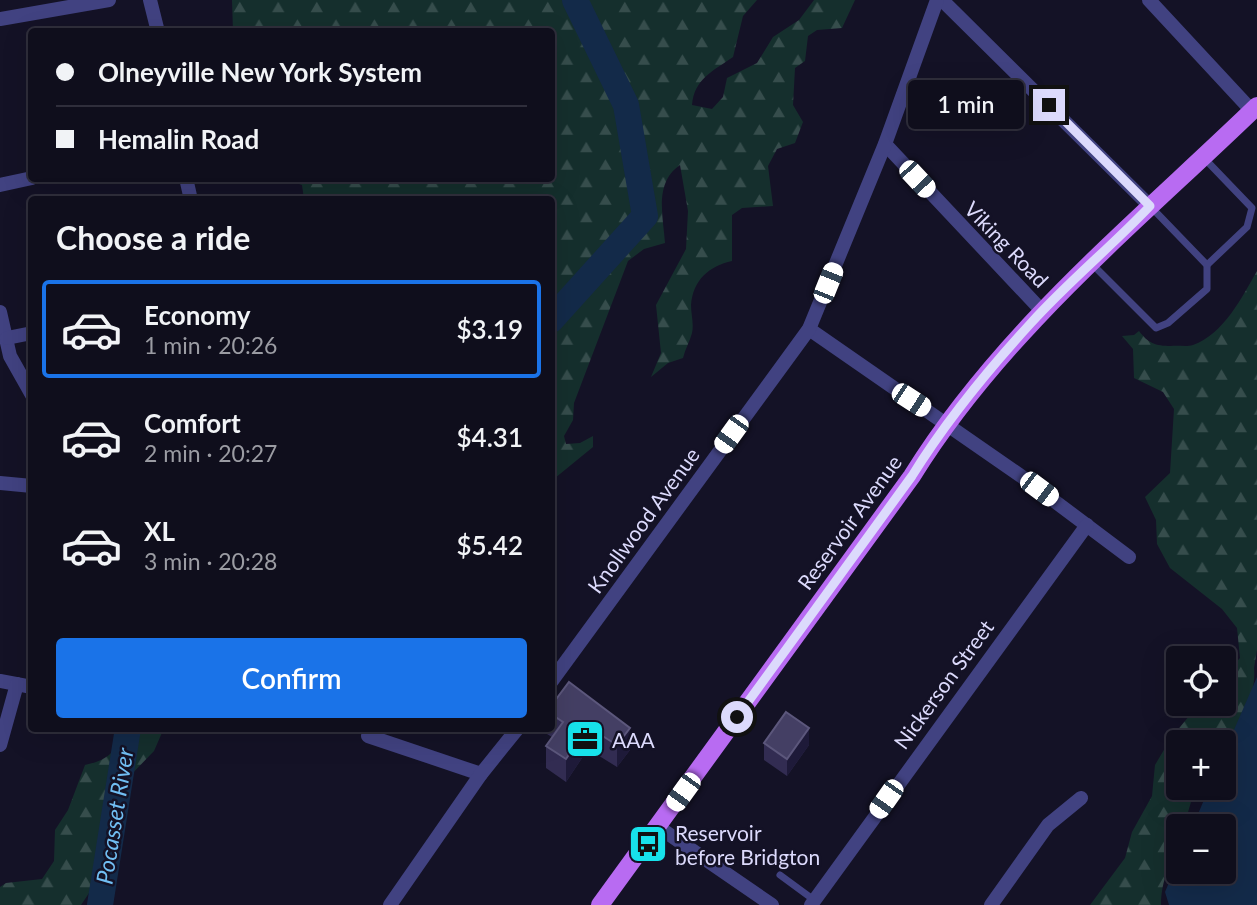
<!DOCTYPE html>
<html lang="en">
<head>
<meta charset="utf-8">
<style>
  body { margin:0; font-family:Lato,sans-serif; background:#181725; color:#f1f3f6; height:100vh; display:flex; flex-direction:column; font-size:26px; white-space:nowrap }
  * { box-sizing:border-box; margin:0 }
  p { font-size:23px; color:#9b9ca3 }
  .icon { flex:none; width:38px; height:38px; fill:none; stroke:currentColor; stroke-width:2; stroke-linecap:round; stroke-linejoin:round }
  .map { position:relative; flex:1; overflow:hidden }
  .details { position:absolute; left:28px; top:196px; width:527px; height:536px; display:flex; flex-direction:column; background:#0f0e1c; border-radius:7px; box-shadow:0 7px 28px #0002,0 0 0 2px #2f2e3b }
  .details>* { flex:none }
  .top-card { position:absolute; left:28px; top:28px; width:527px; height:154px; border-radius:7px; box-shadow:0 7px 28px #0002,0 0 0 2px #2f2e3b; display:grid; align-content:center; height:154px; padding:0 28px; background:#0f0e1c }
  .fabs { position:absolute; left:1166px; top:646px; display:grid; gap:14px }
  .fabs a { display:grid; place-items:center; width:70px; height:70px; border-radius:7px; background:#0f0e1c; box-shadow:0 7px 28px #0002,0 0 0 2px #2f2e3b; font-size:35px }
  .end { position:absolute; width:32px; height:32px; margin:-16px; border:9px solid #dcdafc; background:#111; box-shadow:0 0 0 4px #111 }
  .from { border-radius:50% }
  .bubble { position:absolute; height:49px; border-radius:7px; background:#0f0e1c; box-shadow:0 7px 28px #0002,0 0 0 2px #2f2e3b; font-size:23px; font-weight:600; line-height:49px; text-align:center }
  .car { position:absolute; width:21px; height:42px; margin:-21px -10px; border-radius:9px; box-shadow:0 0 5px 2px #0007; background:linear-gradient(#fff 24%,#345 0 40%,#fff 0 76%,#345 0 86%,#fff 0) }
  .top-card b { display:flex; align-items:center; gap:24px; height:66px; font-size:26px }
  .top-card b+b { border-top:2px solid #2f2e3b }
  .top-card i { width:18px; height:18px; background:#f1f3f6 }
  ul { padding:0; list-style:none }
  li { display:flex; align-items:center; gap:21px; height:98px; margin:0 14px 10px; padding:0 14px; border:4px solid transparent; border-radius:7px }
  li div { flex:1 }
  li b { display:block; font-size:26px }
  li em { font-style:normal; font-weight:600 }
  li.active { border-color:#1a73e8 }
  li>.icon { width:63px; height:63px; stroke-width:1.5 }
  h2 { padding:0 28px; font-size:32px; line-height:84px }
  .primary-button { display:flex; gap:14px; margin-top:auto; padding:14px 28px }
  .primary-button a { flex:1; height:80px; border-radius:7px; background:#1a73e8; color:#fff; font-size:28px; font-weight:600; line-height:80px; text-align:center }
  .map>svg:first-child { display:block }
  .forest { fill:url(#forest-firs) }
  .water { fill:#132a49 }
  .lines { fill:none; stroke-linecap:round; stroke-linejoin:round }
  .river { stroke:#132a49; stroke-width:26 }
  .service { stroke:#414281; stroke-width:7 }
  .minor { stroke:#414281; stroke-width:14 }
  .primary { stroke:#b86bf2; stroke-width:18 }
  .wall { fill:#322c52 }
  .shaded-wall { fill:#1e1a39 }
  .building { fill:#443f64; stroke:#5c577c; stroke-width:2 }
  .route { stroke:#dcdafc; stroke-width:9 }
  .labels { text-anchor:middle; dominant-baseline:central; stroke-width:5; stroke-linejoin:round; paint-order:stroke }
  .street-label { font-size:21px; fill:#dcdafc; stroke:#141226 }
  .poi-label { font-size:21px; fill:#dcdafc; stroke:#141226; text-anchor:start }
  .water-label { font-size:23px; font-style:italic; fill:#71bef3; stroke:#141226 }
</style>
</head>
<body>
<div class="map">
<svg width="1257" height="905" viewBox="0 0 1257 905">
  <defs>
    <pattern id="forest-firs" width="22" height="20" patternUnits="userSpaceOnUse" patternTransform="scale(1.75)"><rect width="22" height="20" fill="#152f2d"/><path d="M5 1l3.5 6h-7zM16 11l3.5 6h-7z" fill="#364d4c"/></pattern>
  </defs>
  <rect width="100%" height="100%" fill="#141226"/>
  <!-- forest -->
  <g class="forest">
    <path d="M232,0H757L743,16L733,57C713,71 694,79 692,105L712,109L723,97L727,78L757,63L773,37L799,20L814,0H855L842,28L817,30L808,36L805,61L795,68L793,105L803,122L795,143L777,149L768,166L773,206L742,208L732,215V261C709,266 693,280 691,305C691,314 694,324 692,333C690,341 685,349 683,358L668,363L651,377L661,353L656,305L686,249L688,211L680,165C654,183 663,215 665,243L644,249L628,261L574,403L573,420L564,436L566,444L580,443L593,436V447L555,478L551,495V200L304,199L302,185L285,179L551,178V32L233,31Z"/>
    <path d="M1257,271V650L1254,668C1257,693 1239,735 1223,753V742H1178V788H1195L1184,826H1178C1178,857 1161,872 1161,905H1090L1125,858L1132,832L1152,796L1155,765L1171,738L1199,704H1223V677L1240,658L1237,628L1222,609L1170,568L1157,544L1156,520L1145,497L1170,473L1174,409L1163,392L1134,378L1133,349L1122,336L1134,335L1139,331C1148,343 1155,346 1171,346C1177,345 1187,347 1193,345C1224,334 1242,297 1257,271Z"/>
    <path d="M118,728H164L154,751L126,780L124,818L110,842L97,881L81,905H0V887L6,883L42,879L54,861L55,830L68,810L85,765C107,760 120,752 118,728Z"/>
  </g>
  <!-- water -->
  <path class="water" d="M1257,677V905H1169L1165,892L1178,861V872H1223V826H1193L1209,788H1223V755Z"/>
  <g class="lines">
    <!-- river -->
    <g class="river">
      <path d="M551,320L645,216L626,105L575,0"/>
      <path d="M100,905L128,728"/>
    </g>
    <!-- service -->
    <g class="service">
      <path d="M1203,157L1252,208L1247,227L1207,265"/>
      <path d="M1092,264L1156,328L1168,323L1207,289V265L1151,207"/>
      <path d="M780,875L814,900"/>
    </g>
    <!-- minor -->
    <g class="minor">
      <path d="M150,0L158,32"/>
      <path d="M942,0L1150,206"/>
      <path d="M1149,0L1252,111"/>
      <path d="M0,19L109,0"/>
      <path d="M885,144L1042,311"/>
      <path d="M186,178L191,200"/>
      <path d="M0,185L32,178"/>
      <path d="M0,312L10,356L32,395"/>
      <path d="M809,329L1021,476L1129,557"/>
      <path d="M7,338L32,333"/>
      <path d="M0,483L32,486"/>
      <path d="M0,681L32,687"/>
      <path d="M551,682L809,329L885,144L937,0"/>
      <path d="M368,736L481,774"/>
      <path d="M0,745L17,684"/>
      <path d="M657,826L772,905"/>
      <path d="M390,905L481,774L518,728"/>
      <path d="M811,905L1087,525"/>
      <path d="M991,905L1048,825L1081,798"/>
    </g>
    <!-- primary -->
    <path class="primary" d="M600,905L912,476C1002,331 1136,223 1257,106"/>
  </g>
  <!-- wall -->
  <g class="wall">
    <path d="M551,706L630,750L617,767L588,749L566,782L546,768V746L552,737L547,734V728H551Z"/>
    <path d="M764,743L809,745L787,776L764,760Z"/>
  </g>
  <!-- shaded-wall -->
  <g class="shaded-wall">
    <path d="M588,727V749L566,782V759Z"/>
    <path d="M630,728V750L617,767V745Z"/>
    <path d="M809,728V745L787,776V759Z"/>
  </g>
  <!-- building -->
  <g class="building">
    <path d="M569,682L630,728L617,745L588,727L566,759L546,746L563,722L551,714V706Z"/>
    <path d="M786,712L809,728L787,759L764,743Z"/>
  </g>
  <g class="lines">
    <!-- route -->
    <path class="route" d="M737,717L912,476C946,421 987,371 1031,323C1068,282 1112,246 1150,206L1049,105"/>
  </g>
  <!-- icons -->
  <defs>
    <g id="office-square" transform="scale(2.0125)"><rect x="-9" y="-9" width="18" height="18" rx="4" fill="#17e2eb" stroke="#141226"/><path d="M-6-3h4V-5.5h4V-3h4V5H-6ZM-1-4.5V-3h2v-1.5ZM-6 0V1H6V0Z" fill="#111"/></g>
    <g id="bus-square" transform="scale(2.0125)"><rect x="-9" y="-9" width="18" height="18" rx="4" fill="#17e2eb" stroke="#141226"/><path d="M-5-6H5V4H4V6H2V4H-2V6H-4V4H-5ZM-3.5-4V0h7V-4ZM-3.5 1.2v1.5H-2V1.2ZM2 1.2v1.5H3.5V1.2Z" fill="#111"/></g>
  </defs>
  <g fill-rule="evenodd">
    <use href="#office-square" x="585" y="739"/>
    <use href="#bus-square" x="648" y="844"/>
  </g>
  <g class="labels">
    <!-- street labels -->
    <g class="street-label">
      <text transform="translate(1007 244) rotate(46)">Viking Road</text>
      <text transform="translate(643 520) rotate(-54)">Knollwood Avenue</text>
      <text transform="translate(849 522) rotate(-54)">Reservoir Avenue</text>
      <text transform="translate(943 684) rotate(-54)">Nickerson Street</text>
    </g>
    <!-- poi labels -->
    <g class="poi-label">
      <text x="612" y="739">AAA</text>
      <text x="675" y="832">Reservoir<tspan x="675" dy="24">before Bridgton</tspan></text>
    </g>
    <!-- water labels -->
    <g class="water-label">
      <text transform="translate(114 816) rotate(-81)">Pocasset River</text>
    </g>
  </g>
</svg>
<div class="fabs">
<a><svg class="icon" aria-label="locate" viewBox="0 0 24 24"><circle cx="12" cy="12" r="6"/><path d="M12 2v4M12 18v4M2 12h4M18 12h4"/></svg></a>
<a>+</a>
<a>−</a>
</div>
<i class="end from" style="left:737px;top:717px"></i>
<i class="end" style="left:1049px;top:105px"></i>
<div class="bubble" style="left:908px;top:80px;width:116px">1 min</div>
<i class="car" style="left:917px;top:179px;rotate:137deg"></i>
<i class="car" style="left:828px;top:283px;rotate:22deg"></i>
<i class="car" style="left:911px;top:400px;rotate:123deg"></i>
<i class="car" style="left:731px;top:434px;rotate:216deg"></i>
<i class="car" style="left:1039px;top:489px;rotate:127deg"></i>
<i class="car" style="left:683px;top:792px;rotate:216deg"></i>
<i class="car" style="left:886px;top:799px;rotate:215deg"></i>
<div class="top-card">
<b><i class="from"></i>Olneyville New York System</b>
<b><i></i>Hemalin Road</b>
</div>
<section class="details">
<h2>Choose a ride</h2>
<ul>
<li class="active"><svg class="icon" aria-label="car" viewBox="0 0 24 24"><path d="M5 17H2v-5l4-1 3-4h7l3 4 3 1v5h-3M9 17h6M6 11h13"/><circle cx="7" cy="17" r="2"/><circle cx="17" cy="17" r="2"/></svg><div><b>Economy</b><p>1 min · 20:26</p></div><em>$3.19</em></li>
<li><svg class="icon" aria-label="car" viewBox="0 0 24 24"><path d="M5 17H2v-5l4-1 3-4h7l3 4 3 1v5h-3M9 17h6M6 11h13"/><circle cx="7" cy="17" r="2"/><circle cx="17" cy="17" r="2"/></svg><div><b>Comfort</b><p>2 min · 20:27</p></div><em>$4.31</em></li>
<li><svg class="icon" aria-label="car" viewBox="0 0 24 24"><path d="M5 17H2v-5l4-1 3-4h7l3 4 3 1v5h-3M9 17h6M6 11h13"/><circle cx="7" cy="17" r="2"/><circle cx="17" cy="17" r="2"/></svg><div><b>XL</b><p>3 min · 20:28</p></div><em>$5.42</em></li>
</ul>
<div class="primary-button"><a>Confirm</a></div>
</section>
</div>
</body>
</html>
